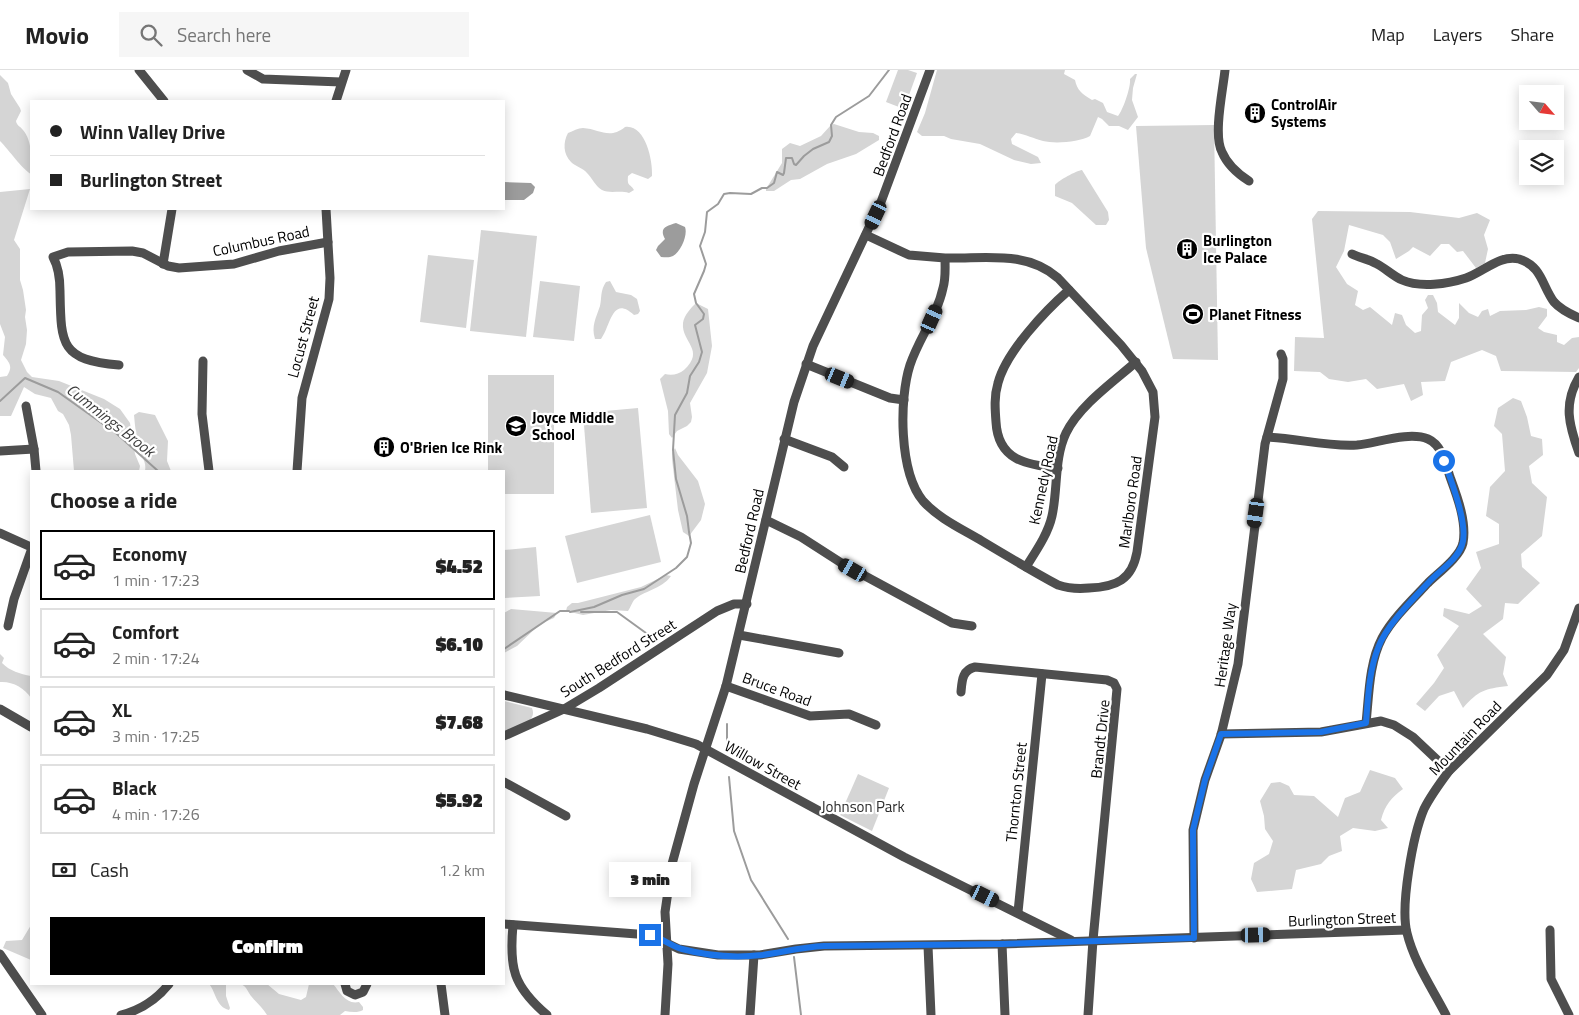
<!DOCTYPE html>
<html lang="en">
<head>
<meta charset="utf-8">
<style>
  body { margin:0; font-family:"Titillium Web",sans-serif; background:#f6f6f6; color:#222; height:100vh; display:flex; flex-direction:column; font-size:19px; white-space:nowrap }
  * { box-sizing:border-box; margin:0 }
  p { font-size:16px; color:#767676 }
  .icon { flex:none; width:28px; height:28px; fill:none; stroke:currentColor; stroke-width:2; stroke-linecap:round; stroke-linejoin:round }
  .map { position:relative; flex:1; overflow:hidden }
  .details { position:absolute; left:30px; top:400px; width:475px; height:515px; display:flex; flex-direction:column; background:#fff; border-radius:0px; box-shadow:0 2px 12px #0003 }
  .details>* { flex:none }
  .hud { position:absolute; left:30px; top:30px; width:475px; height:110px; border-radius:0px; box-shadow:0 2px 12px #0003; display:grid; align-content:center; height:110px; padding:0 20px; background:#fff }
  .needle { width:32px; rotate:118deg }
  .fabs { position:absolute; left:1519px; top:15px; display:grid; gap:10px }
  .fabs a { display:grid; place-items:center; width:45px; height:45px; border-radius:0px; background:#fff; box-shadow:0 2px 12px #0003; font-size:25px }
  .end { position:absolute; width:22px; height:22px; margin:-11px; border:6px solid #1a73e8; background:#fff; box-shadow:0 0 0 2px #fff }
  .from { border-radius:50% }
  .bubble { position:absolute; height:35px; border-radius:0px; background:#fff; box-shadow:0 2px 12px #0003; font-size:16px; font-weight:800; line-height:35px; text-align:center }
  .car { position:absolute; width:15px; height:30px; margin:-15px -8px; border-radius:6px; box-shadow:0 0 4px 1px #0007; background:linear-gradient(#222 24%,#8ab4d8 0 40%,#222 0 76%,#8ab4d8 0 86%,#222 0) }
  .hud b { display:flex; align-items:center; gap:18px; height:48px; font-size:19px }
  .hud b+b { border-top:1px solid #e0e0e0 }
  .hud i { width:12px; height:12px; background:#222 }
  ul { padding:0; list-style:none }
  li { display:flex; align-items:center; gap:15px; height:70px; margin:0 10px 8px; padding:0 10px; border:2px solid #e0e0e0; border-radius:0px }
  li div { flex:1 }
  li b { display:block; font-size:19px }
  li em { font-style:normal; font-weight:800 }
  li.selected { border-color:#000 }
  li>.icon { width:45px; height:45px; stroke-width:1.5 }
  h2 { padding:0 20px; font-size:22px; line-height:60px }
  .pay { display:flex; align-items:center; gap:12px; height:55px; padding:0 20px; font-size:19px }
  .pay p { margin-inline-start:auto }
  .primary-button { display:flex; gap:10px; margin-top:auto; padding:10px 20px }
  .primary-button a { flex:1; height:58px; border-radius:0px; background:#000; color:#fff; font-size:20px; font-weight:800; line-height:58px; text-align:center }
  header { display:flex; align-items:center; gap:30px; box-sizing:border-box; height:70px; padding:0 25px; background:#fff; border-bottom:1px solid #e0e0e0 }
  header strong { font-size:24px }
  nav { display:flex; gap:28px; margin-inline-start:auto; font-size:18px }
  .search { width:350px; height:45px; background:#f6f6f6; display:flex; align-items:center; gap:12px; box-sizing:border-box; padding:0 18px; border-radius:0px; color:#767676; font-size:19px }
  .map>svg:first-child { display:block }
  .green { fill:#d5d5d5 }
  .water { fill:#9c9c9c }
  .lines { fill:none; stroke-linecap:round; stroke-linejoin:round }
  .stream { stroke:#9c9c9c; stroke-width:2 }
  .minor { stroke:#4e4e4e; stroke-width:9 }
  .route { stroke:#1a73e8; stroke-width:6 }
  .labels { text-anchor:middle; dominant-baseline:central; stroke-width:4.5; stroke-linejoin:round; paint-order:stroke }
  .poi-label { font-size:15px; font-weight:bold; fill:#000; stroke:#fff; text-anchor:start }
  .street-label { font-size:15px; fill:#000; stroke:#fff }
  .park-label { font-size:15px; fill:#2c2c2c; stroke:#fff }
  .water-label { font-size:16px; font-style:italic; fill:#3d3d3d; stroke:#fff }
</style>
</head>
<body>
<header>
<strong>Movio</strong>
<div class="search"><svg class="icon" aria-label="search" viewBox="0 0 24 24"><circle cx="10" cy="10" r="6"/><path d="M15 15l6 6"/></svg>Search here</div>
<nav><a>Map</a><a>Layers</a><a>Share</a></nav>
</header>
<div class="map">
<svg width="1579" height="945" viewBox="0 0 1579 945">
  <rect width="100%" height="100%" fill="#fff"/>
  <!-- green -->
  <g class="green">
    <path d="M898,0H908L917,3L904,39L886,32Z"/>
    <path d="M937,0H1065L1064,4L1075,10C1077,20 1082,24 1092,30L1095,29L1103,33L1107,42L1118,46C1123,40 1131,17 1130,9L1135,4H1137L1133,18L1132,30L1138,47L1128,60L1119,56H1109L1102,49L1098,47L1090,66C1080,72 1055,74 1043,71C1034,69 1026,64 1016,63L1011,69L1012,74L1038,87L1041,93L1031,94L1014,90L980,74L951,69L944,66H922L917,62L925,43Z"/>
    <path d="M0,5L8,13L11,24L20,38L21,41L16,51C17,56 20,56 23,60C33,72 31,90 31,104C22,99 9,80 0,71Z"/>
    <path d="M834,54L859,62L873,63L879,66V70L856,84L827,94L800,109L791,110L774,121H766V119L782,93V79L790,73L800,76L821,66L831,55Z"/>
    <path d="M1214,55L1218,290L1173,289L1146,178L1136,56Z"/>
    <path d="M625,57C645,54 653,90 652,106L648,109L632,103L628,106C627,117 630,113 634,120L629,123C620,120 610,124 602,120C596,117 592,108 587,103C583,98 575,96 571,92C563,84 563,72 568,63C573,61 578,58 583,58C600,59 609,70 625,57Z"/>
    <path d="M1082,100L1108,142L1109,150L1106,155H1096L1072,133L1055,126V115C1059,110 1076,101 1082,100Z"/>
    <path d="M30,119L14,170L20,179V210L23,220L26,240L25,247L27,260L26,274L21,290L27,302L32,307L59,311L104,329L120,339L130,353L135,384L140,396L139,401H74L71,365L69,355L63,344L58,341L51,328L35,324L24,317L11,346H0V307L7,306C13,297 10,293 3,285L5,267L0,254V122Z"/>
    <path d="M1318,141L1410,142L1459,148L1477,143L1490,150L1484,165L1488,179L1485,193L1476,198L1463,181L1457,182L1449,174H1441L1430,186L1413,177L1409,181L1396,189L1390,172L1383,165L1349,155L1344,181L1336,197L1347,214L1358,221L1355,235L1363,240L1370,237L1392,255L1395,243L1402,245L1406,255L1415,263L1421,261L1422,245L1428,238L1425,230L1428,225H1433L1437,233L1438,242L1455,255L1459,248V233L1469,243L1478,247L1482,241L1488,239L1490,246L1500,241L1526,240L1539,237L1547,239V246L1538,258L1544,262L1557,265V272L1564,275L1572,268L1579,267V298L1576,302L1501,301L1496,286L1482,280L1451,292L1445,311L1421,312L1423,325L1411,331L1404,314L1377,319L1366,309L1348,312L1329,309L1320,302L1294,301L1295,267L1324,268L1312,149Z"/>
    <path d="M481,160L537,166L526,267L470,261Z"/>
    <path d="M428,185L474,190L466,258L420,252Z"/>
    <path d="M540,211L580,216L574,271L533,267Z"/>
    <path d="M610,211L616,222L631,225L637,229L640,241L638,244L634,245C612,225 611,255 601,269H595C591,256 596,248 600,236C602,227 600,221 606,212Z"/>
    <path d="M696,233L708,239L712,276L707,303L690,333L692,347L691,352L687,356L677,361L672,368L669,364L668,341L660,309L665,304C672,306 679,304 684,300C706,280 681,272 683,253C684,245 691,238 696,233Z"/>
    <path d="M488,305H554V424H504V401H488Z"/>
    <path d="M1513,328L1521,331L1527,347L1531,366L1542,369L1543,385L1529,396L1532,413L1547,427L1542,466L1521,484L1522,497L1540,513L1518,534L1505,533L1503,549L1483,564L1506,587L1503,604L1508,616C1484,619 1479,620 1463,638L1454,621L1439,626L1425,641L1416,634L1434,613L1444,598L1437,585L1459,556L1443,546L1444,538L1469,544L1482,536L1466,519L1481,498L1476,482L1499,474V454L1486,446L1490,417L1505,401L1502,364L1494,356L1498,338Z"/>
    <path d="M638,338L647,438L591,443L583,343Z"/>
    <path d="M139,342L155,345L168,371L167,391L171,401H145C147,392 141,386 139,378C136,367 135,356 134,345Z"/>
    <path d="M675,378L678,385L698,411L705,434L701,450L689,466L683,462L678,440L672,389V383Z"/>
    <path d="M650,445L661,492L577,513L565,466Z"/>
    <path d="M536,477L540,526L504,528V480Z"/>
    <path d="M666,505L671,506C662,519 643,521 634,530C632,533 630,538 628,541L611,540L583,545L566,541L567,537L572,533H578L641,517Z"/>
    <path d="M511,539L557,543L554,548L540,554L517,576L504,583V543Z"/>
    <path d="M0,584L4,588L2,593C10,601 20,604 31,606V628C25,618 12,611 0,612Z"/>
    <path d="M504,631L532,638C534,643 533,647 529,651L504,662Z"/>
    <path d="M1370,700L1395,708L1403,719C1391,728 1385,735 1381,750L1388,758L1375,761L1353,758L1340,766L1342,781L1329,786L1321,794L1296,800L1292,819L1257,822L1251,809L1254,793L1269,784L1273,771L1265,759L1264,746L1260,731L1271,713L1280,712L1289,716L1294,725L1314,726L1338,747L1345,728L1360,722Z"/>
    <path d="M858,704L889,718L872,761L840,745Z"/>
    <path d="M31,855V890L3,878L6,871L22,870Z"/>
    <path d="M209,914H226V926L230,938L229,940C216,937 216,922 209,914Z"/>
    <path d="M241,914H267L279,924L301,930L306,927L309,914H333C340,922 346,935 359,932L363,937V940C358,943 351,942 345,941L340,945H267C262,936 253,930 249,923C246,918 246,917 241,914Z"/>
  </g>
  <!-- water -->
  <g class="water">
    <path d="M504,112L531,113L535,117L533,123L524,130H504Z"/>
    <path d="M676,153L685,157C688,165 681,181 673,186C669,188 665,187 661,187L656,180L658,176L665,169C659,158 666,156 676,153Z"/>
  </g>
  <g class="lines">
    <!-- stream -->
    <g class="stream">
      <path d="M0,331L25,308L58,322L117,364L158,401"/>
      <path d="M570,542L594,537L622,525L644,519L676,498L687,487L691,473L689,462L687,446L676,409L673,380L675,345L687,323L690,306L699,292L702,282L695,255L703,249L704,244L696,233L694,224L704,201L706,194L700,176L705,162L707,142L718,134L724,124L730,123L751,124L762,118H767L774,113L777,102L783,105L784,103L786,88H792L794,94L796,95L804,86L813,79L829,72L832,66L831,55L836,47L869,26L889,0"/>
      <path d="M581,542H617L657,571"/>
      <path d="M504,579L560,541H569"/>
      <path d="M727,654V679"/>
      <path d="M729,707L734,761L751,810L788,869"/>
      <path d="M794,887L801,945"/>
    </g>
    <!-- minor -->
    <g class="minor">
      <path d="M139,0L164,31"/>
      <path d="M247,0L263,9L341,12"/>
      <path d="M1225,0C1223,20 1213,65 1222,82C1227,94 1238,104 1249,111"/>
      <path d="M336,31L346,0"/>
      <path d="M866,165L909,185L945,188C945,198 946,208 943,218C937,246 919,268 910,295C899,329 899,402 923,431C938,448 962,459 982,471C1007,486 1032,501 1058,515C1067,518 1078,519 1089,518C1116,517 1132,510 1137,482L1155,347L1153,322L1142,301L1121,275L1058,208C1026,180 985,189 945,188"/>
      <path d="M1352,184C1360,188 1369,189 1377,194C1385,198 1393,206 1402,210C1420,218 1448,214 1466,208C1482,203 1500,184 1519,189C1542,196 1542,216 1554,232C1560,239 1570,244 1579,248"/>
      <path d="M163,194L172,139"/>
      <path d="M203,291L202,344L209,401"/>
      <path d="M806,294L890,328L904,330"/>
      <path d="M119,295C60,290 61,274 60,221C60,209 59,198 53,187L68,182L132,181L143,183L168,196L179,198L234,194L279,181L328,172"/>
      <path d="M1579,307C1563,334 1569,355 1579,383"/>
      <path d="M26,336L34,379L36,401"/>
      <path d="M1267,367C1297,368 1327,377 1357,375C1377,373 1409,361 1428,369C1442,375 1446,394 1450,407C1457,426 1467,452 1463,473C1460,487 1438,503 1428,513C1413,529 1392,549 1382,568C1369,593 1369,625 1366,653"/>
      <path d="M784,369L832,387L844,397"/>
      <path d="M0,381L34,379"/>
      <path d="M1058,398C1026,395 998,390 996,352C995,339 994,326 998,313C1006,282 1045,241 1069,220"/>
      <path d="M297,401L302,328L329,229L330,208L326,139"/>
      <path d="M766,450L801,467L843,494L952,553L972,556"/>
      <path d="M0,463L31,477"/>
      <path d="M1026,497C1036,481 1048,464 1052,446C1058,419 1054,388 1066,363C1079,336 1113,312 1136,292"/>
      <path d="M8,556L14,529L31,481"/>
      <path d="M739,565L839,583"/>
      <path d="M726,616L810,646L849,644L876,655"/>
      <path d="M961,622C962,611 962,600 975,597L1107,610L1114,613L1117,619L1093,870L1088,945"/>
      <path d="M504,625L647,659L696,674L904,787L1071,870"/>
      <path d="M0,639L31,657"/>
      <path d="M1221,664L1321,662L1381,651L1394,655L1413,667L1449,701"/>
      <path d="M504,666L564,639L599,618L717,541L734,534H747"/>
      <path d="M504,712L566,746"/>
      <path d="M1018,842L1042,604"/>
      <path d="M504,854L650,865L679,879L718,885H760L796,879L824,876L1002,874L1406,860"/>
      <path d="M513,855C509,898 513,916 547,945"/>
      <path d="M1550,860L1551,909L1569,945"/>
      <path d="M1194,868L1193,760L1205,710L1221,665L1238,594L1265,374L1283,309V289L1281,284"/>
      <path d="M1002,874L1005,945"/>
      <path d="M928,876L931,945"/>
      <path d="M0,884L42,945"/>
      <path d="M345,914L347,921L355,925L363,922L367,914"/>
      <path d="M441,914L445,945"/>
      <path d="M121,945C141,940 157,929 169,914"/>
      <path d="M665,945L668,894L665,842L672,794L694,714L726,616L794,332L813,276L881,132L930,0"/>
      <path d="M750,945L754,885"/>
      <path d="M1446,945C1432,918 1414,892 1407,863C1400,836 1413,765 1424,739C1431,725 1440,713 1449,701L1547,605L1564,580L1579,538"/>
    </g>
  </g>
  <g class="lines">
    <!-- route -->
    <path class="route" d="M650,865C662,868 671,876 682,879C708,886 736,888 762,885C783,882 803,877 824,876L1002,874L1194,868L1193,760L1205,710L1221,664L1321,662L1366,653C1368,628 1369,601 1378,578C1386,556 1413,529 1429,512C1439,501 1457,490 1462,475C1469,456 1451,410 1444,391"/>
  </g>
  <!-- icons -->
  <defs>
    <g id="building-disc" transform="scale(1.125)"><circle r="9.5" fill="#000" stroke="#fff"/><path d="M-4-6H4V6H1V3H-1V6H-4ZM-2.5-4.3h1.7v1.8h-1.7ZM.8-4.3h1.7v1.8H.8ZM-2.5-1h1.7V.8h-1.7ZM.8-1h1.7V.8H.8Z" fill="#fff"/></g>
    <g id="stadium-disc" transform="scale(1.125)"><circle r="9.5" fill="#000" stroke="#fff"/><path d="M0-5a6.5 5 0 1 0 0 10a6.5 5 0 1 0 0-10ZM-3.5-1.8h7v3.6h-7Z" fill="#fff"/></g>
    <g id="school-disc" transform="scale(1.125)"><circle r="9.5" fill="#000" stroke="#fff"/><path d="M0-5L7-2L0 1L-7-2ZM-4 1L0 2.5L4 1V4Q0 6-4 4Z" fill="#fff"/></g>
  </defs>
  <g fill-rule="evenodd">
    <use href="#building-disc" x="1255" y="43"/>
    <use href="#building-disc" x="1187" y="179"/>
    <use href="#stadium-disc" x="1193" y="244"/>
    <use href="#school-disc" x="516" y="356"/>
    <use href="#building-disc" x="384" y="377"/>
  </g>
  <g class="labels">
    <!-- poi labels -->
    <g class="poi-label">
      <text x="1271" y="34">ControlAir<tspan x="1271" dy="17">Systems</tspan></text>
      <text x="1203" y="170">Burlington<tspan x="1203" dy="17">Ice Palace</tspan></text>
      <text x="1209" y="244">Planet Fitness</text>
      <text x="532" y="347">Joyce Middle<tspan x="532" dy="17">School</tspan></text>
      <text x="400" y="377">O'Brien Ice Rink</text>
    </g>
    <!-- street labels -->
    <g class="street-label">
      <text transform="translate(892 65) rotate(-70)">Bedford Road</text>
      <text transform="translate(261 171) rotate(-12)">Columbus Road</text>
      <text transform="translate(303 267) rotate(-75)">Locust Street</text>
      <text transform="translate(1043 410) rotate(-78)">Kennedy Road</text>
      <text transform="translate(1130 432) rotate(-82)">Marlboro Road</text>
      <text transform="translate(749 461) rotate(-77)">Bedford Road</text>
      <text transform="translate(1225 575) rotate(-82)">Heritage Way</text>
      <text transform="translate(618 588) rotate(-32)">South Bedford Street</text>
      <text transform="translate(777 619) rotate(20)">Bruce Road</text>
      <text transform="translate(1465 668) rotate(-46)">Mountain Road</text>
      <text transform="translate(1100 669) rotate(-84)">Brandt Drive</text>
      <text transform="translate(763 695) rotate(29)">Willow Street</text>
      <text transform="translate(1016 722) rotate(-84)">Thornton Street</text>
      <text transform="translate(1342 849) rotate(-2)">Burlington Street</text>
    </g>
    <!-- park labels -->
    <g class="park-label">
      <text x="863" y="736">Johnson Park</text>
    </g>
    <!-- water labels -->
    <g class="water-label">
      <text transform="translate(111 350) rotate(38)">Cummings Brook</text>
    </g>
  </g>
</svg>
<div class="fabs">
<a><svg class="needle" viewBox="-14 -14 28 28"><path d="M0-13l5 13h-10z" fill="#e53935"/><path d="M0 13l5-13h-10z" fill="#767676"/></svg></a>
<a><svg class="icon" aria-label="layers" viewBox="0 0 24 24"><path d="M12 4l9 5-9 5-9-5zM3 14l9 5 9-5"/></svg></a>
</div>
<i class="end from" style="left:1444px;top:391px"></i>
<i class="end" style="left:650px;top:865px"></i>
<div class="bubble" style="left:609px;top:792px;width:82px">3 min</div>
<i class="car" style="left:876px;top:145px;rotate:205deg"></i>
<i class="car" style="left:932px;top:249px;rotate:24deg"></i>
<i class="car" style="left:840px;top:308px;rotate:112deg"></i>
<i class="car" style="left:1256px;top:443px;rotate:188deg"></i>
<i class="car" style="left:853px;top:500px;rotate:300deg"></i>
<i class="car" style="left:985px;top:826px;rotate:116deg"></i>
<i class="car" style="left:1256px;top:865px;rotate:89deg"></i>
<div class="hud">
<b><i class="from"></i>Winn Valley Drive</b>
<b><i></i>Burlington Street</b>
</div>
<section class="details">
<h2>Choose a ride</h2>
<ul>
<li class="selected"><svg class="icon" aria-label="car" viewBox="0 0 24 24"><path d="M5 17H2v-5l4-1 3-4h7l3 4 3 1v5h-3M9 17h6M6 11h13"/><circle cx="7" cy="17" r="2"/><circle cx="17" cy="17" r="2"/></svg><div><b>Economy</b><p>1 min · 17:23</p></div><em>$4.52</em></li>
<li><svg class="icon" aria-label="car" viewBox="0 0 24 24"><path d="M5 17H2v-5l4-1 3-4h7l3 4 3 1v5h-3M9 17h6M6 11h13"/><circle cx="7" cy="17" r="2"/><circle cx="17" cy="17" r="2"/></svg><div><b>Comfort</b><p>2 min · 17:24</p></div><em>$6.10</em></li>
<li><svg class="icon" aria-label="car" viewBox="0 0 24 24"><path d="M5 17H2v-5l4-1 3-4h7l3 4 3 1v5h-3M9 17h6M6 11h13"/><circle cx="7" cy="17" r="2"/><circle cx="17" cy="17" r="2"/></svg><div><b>XL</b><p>3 min · 17:25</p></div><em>$7.68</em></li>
<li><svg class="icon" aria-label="car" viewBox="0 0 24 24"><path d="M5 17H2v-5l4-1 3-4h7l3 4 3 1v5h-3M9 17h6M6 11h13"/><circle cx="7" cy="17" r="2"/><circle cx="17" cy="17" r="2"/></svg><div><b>Black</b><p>4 min · 17:26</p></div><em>$5.92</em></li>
</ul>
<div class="pay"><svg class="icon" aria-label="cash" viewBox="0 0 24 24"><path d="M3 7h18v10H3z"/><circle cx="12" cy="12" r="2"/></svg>Cash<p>1.2 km</p></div>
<div class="primary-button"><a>Confirm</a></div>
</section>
</div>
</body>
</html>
